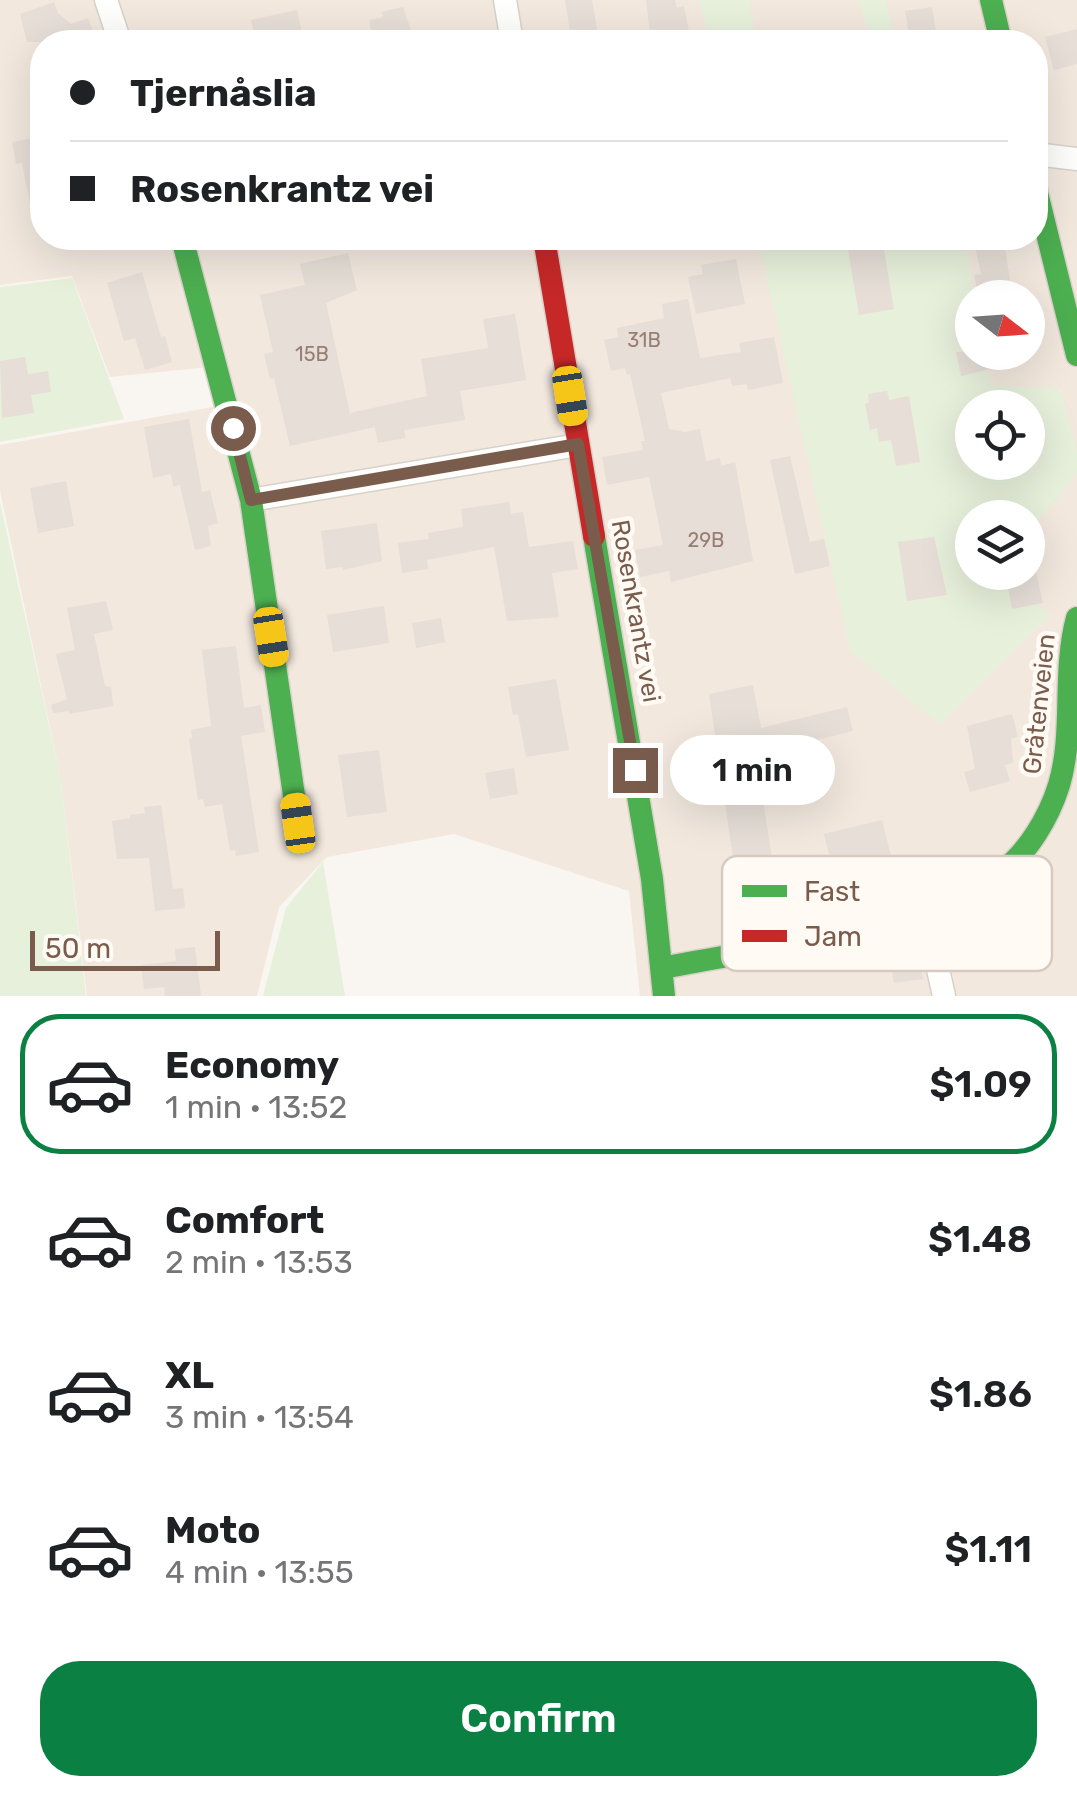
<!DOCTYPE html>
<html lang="en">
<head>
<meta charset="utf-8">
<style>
  body { margin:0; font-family:Rubik,sans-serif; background:#f2f2f2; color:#202124; height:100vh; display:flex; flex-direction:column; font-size:38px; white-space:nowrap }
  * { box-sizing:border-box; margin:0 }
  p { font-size:32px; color:#757577 }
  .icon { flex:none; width:55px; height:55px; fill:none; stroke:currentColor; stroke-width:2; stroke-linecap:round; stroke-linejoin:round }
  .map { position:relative; height:996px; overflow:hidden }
  .details { display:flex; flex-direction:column; background:#fff; flex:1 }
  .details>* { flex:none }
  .hud { position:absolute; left:30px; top:30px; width:1018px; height:220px; border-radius:40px; box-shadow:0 10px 40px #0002; display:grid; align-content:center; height:220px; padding:0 40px; background:#fff }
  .needle { width:65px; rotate:107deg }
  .tools { position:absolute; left:955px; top:280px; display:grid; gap:20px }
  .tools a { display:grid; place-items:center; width:90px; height:90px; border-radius:50%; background:#fff; box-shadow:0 10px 40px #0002; font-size:50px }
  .scale { position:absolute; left:30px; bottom:25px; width:190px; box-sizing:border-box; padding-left:10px; border:5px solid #7a5c4d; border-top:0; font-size:28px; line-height:35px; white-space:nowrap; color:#7a5c4d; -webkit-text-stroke:8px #fffaf3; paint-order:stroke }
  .end { position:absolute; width:45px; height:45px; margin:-22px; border:12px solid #7a5c4d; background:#fff; box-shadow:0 0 0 5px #fff }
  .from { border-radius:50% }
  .bubble { position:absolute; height:70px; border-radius:35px; background:#fff; box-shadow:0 10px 40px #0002; font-size:32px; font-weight:600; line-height:70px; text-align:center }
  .car { position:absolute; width:30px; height:60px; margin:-30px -15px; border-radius:12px; box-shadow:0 0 8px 2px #0007; background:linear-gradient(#f5c518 24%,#345 0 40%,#f5c518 0 76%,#345 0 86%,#f5c518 0) }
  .hud b { display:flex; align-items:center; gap:35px; height:95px; font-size:38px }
  .hud b+b { border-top:2px solid #e0e0e0 }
  .hud i { width:25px; height:25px; background:#202124 }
  ul { padding:18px 0 0; list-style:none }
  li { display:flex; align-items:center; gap:30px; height:140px; margin:0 20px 15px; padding:0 20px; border:5px solid transparent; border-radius:40px }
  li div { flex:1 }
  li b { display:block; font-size:38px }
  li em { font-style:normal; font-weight:600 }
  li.current { border-color:#0b8043 }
  li>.icon { width:90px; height:90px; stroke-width:1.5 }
  .button { display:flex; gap:20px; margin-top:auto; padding:20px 40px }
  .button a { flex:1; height:115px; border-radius:40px; background:#0b8043; color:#fff; font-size:40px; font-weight:600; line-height:115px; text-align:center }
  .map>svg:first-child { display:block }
  .residential { fill:#f2e8de; fill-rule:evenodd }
  .green { fill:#e7f0db; fill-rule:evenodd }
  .building { fill:#e6ded7 }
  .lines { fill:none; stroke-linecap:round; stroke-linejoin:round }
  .street-casing { stroke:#d7d1cb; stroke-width:25 }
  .fast-casing { stroke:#d9d2cb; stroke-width:25 }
  .jam-casing { stroke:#d9d2cb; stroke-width:25 }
  .street { stroke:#fefefd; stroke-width:22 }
  .fast { stroke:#4caf50; stroke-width:22 }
  .jam { stroke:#c62828; stroke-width:22 }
  .route { stroke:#7a5c4d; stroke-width:12 }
  .labels { text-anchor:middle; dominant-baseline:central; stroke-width:9; stroke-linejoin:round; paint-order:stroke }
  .number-label { font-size:20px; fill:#977e72 }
  .street-label { font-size:25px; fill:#7a5c4d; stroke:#fffaf3 }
  .key { fill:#fffaf3; stroke:#d7cbc1; stroke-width:2.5 }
  .key-label { font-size:28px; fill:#7a5c4d }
</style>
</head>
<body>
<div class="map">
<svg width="1077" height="996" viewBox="0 0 1077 996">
  <rect width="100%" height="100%" fill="#f9f5f0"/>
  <!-- residential -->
  <path class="residential" d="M0,0H1077V996H640L629,891L454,834L327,857L279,907L257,996H87L61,780L0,491V445L218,406L209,367L110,377L72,276L0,285ZM42,42H1035V238H42ZM972,298H1028V352H972ZM972,408H1028V462H972ZM972,518H1028V572H972Z"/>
  <!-- green -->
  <g class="green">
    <path d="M699,0H749L757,42H711Z"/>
    <path d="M858,0H886L895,42H872Z"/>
    <path d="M758,238H965L975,297L972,352L985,353L991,385L1061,389L1077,453V474L1028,533V518H972V572L1013,573L1050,615L940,725L850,651ZM972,408H1028V462H972Z"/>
    <path d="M72,278L124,419L0,442V287Z"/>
    <path d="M0,502L61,780L86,996H0Z"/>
    <path d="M323,862L345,996H263L286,908Z"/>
  </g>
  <!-- building -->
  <g class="building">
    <path d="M565,0H592L598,34L571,38Z"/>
    <path d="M646,0H675L677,8L684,6L691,42H656L654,34H650Z"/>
    <path d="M54,2L58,13L71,24L88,18L97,42H27L20,14Z"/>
    <path d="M403,7L415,42H373L369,20L383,17L382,12Z"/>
    <path d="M932,7L936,31L909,35L905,11Z"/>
    <path d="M297,10L304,42H256L251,20Z"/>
    <path d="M1077,29V64L1054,70L1045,37Z"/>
    <path d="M42,136V218L33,219L22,163L16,164L12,142Z"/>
    <path d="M846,238H882L894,309L859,315Z"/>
    <path d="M973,238H1003L1012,291L979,298L974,275L981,274Z"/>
    <path d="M348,253L357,290L326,303L350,413L427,396L421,359L488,348L483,319L515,314L526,380L460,391L465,420L404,430L406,438L378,443L375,427L290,446L274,378L270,379L264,354L273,352L260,295L305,285L300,264Z"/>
    <path d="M736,259L745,304L696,314L688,277L703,274L701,265Z"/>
    <path d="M142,272L161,337L165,336L172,362L145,370L135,338L124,341L107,283Z"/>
    <path d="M688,299L700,358L741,352L739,343L774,337L783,383L748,390L747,384L732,386L730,378L661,393L669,429L685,432L700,429L706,461L720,458L721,466L735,462L753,561L671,582L669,571L640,577L635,550L663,545L649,477L607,485L602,457L643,450L641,441H645L630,374L627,375L625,368L611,371L604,340L618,337L617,328L664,318L662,304Z"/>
    <path d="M956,352H1026L1027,360L961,376Z"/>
    <path d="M25,357L28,374L48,371L51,392L31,395L34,413L2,418L0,361Z"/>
    <path d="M887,391L889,400L909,396L920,462L896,466L891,440L879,442L877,428L870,430L865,404L869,403L868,394Z"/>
    <path d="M189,419L202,492L210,490L218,523L208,526L211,546L195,550L180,485L173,486L171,474L153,478L144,427Z"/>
    <path d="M790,456L810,542L824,539L830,566L795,574L770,460Z"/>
    <path d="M66,481L74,526L38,533L30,488Z"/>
    <path d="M509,502L511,514L523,512L529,547L573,541L578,569L552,573L559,617L507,621L494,547L427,560L428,569L402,573L398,543L429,539L428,533L463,527L461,509Z"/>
    <path d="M377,523L382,561L343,570V567L326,569L321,531Z"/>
    <path d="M934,537L947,595L907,601L898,542Z"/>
    <path d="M1005,572H1036L1043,603L1012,609Z"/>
    <path d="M106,601L113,630L94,634L105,686L111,687L113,706L69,714V711L53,713L51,705L67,699L56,654L75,650L67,608Z"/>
    <path d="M384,606L389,643L333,652L327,615Z"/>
    <path d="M441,618L445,642L416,648L412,623Z"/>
    <path d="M236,646L244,708L261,705L265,732L241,736L259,852L236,856L235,850L230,851L222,804L205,807L203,799L198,800L189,739L192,738L191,730L211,726L202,650Z"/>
    <path d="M556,679L569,750L526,757L518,714L513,715L508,687Z"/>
    <path d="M753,685L761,728L847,707L853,731L756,755L774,871L802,866L806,889L731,907L726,880L736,878L709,694Z"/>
    <path d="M1012,714L1018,737L1011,739L1013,763L1005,765L1010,781L970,792L964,772L975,769L967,726Z"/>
    <path d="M379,750L387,812L347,817L338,755Z"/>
    <path d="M514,768L518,794L490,799L485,773Z"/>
    <path d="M161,805L173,889L183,888L185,908L155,911L149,858L117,859L112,821L130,818V815L145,813L144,807Z"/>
    <path d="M882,820L899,889L870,895L864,870L852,873L850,866L833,871L824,834Z"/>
    <path d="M195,947L201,996H165L164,987L144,989L141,965L176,961L175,949Z"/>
    <path d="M918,951L923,979L894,983L890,956Z"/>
  </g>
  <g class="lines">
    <!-- street casing -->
    <g class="street-casing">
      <g id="street">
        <path d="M106,0L120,42"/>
        <path d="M505,0L512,42"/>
        <path d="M1035,154L1077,159"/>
        <path d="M251,500L578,445"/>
        <path d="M924,907L944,996"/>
      </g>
    </g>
    <!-- fast casing -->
    <g class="fast-casing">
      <g id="fast">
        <path d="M991,0L1001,42"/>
        <path d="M1035,185L1077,355"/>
        <path d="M182,238L251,500L298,823"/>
        <path d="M594,536L652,879L664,996"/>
        <path d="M662,968C762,948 917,932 1000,873C1028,853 1049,817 1059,785C1075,731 1062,673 1077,618"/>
      </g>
    </g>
    <!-- jam casing -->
    <g class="jam-casing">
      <path id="jam" d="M544,238L594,536"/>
    </g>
    <!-- street -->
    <use href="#street" class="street"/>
    <!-- fast -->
    <use href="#fast" class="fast"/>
    <!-- jam -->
    <use href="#jam" class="jam"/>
  </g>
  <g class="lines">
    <!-- route -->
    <path class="route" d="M233,428L251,500L578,444L635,770"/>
  </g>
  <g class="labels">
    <!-- number labels -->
    <g class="number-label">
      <text x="644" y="340">31B</text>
      <text x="312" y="354">15B</text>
      <text x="706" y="540">29B</text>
    </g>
    <!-- street labels -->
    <g class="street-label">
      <text transform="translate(636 611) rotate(80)">Rosenkrantz vei</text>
      <text transform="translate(1039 704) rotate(-84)">Gråtenveien</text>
    </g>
  </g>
  <!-- legend -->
  <rect x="722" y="856" width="330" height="115" rx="15" class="key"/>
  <rect x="742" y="885" width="45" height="12" fill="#4caf50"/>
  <rect x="742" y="930" width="45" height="12" fill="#c62828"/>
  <g class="key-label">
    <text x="804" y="901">Fast</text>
    <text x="804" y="946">Jam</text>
  </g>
</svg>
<div class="tools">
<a><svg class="needle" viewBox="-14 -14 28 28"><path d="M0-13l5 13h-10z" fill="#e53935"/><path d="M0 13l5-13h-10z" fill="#757577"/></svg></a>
<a><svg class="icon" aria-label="locate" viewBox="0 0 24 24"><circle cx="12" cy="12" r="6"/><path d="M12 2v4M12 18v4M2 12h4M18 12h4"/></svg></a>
<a><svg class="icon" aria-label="layers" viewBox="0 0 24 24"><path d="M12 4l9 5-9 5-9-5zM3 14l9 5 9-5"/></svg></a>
</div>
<div class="scale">50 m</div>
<i class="end from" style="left:233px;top:428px"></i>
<i class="end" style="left:635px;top:770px"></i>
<div class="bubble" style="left:670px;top:735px;width:165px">1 min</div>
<i class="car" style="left:570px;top:396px;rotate:171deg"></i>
<i class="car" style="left:271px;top:637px;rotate:171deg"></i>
<i class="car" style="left:298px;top:823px;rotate:352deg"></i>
<div class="hud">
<b><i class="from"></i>Tjernåslia</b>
<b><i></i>Rosenkrantz vei</b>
</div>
</div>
<section class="details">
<ul>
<li class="current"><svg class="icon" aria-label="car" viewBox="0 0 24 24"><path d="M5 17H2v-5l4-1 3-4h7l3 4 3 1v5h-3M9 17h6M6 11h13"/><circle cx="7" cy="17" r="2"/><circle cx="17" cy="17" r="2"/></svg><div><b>Economy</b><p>1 min · 13:52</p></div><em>$1.09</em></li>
<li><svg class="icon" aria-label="car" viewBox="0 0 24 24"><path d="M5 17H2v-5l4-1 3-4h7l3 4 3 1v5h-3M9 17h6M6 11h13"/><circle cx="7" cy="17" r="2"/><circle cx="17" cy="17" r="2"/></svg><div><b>Comfort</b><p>2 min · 13:53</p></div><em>$1.48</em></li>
<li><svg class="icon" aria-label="car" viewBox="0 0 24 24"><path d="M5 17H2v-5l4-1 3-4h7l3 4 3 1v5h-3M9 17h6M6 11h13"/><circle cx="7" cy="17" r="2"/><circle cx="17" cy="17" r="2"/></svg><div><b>XL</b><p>3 min · 13:54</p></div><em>$1.86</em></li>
<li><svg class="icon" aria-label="car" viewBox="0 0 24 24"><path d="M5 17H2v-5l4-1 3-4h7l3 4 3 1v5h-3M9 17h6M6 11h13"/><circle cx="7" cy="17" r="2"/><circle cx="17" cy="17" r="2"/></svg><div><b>Moto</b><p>4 min · 13:55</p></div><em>$1.11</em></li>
</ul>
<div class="button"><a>Confirm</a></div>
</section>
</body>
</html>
